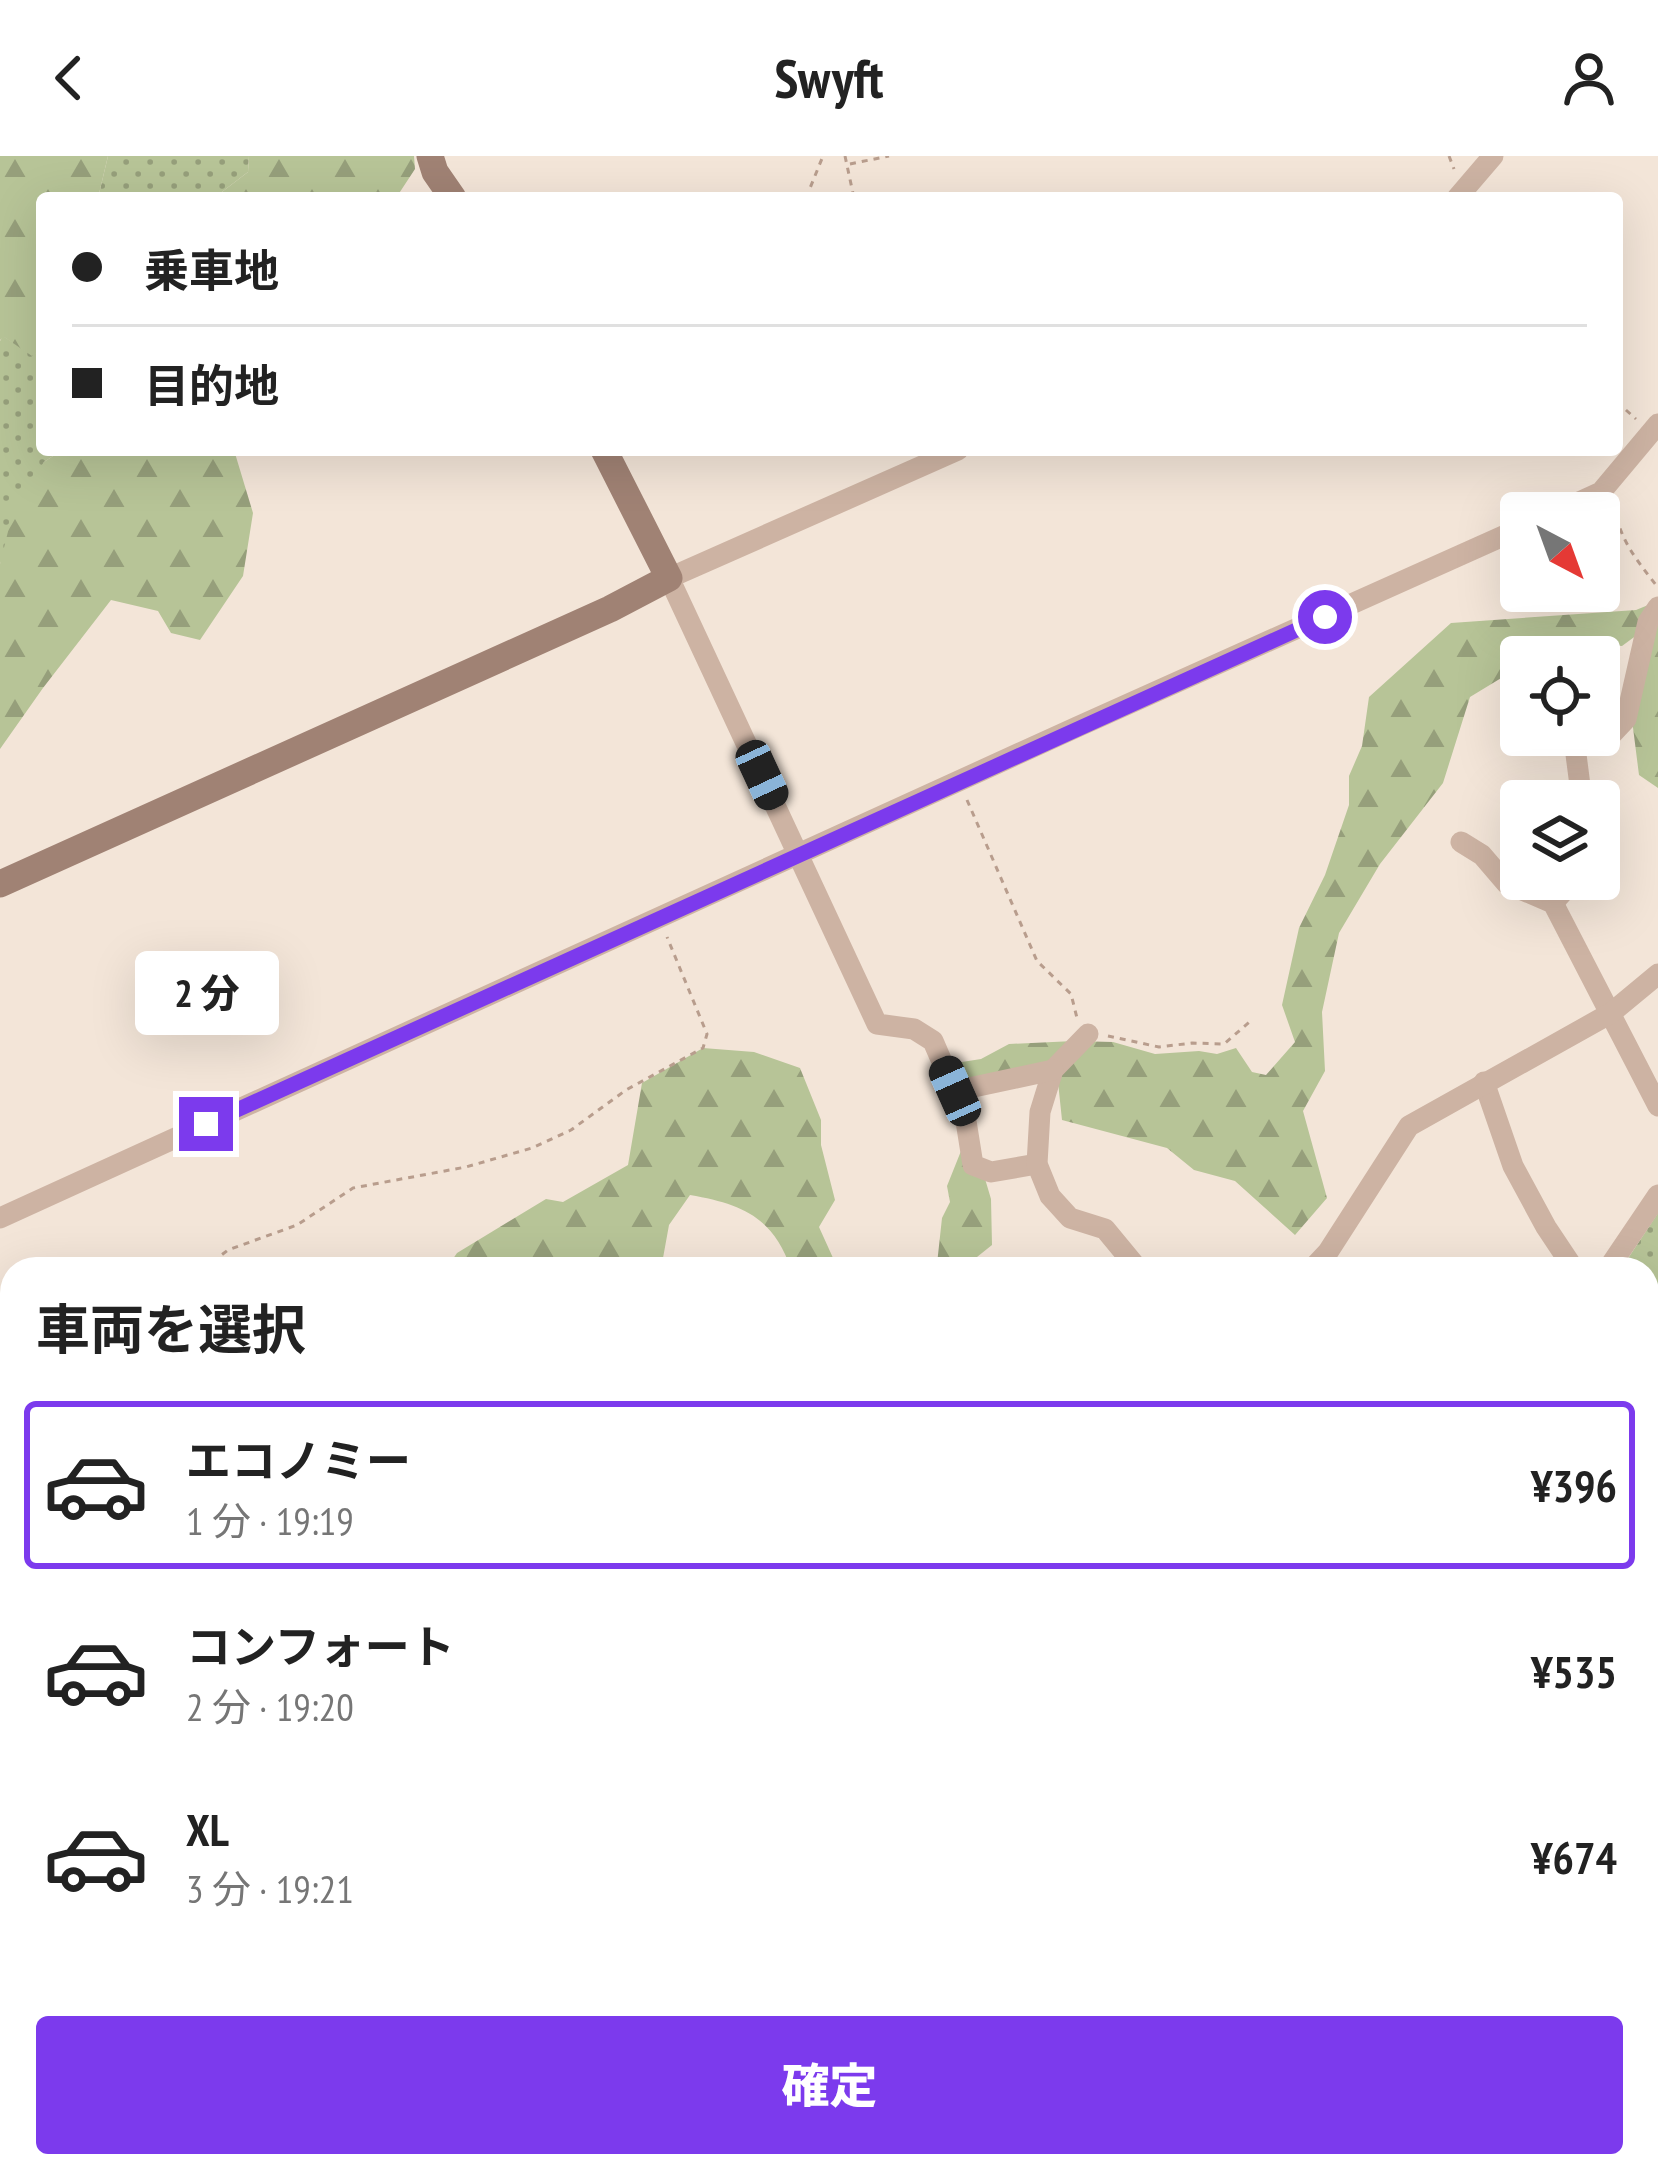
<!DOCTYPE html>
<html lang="ja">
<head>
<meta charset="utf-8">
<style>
  body { margin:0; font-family:"PT Sans Narrow","Noto Sans JP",sans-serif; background:#f6f6f6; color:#222; height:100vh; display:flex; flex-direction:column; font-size:45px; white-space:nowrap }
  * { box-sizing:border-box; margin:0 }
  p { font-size:39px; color:#767676 }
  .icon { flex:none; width:66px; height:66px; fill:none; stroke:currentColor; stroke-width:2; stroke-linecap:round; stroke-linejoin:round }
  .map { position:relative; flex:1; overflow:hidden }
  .sheet { position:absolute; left:0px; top:1101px; width:1659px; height:921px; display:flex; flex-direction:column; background:#fff; border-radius:36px 36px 0 0; box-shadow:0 12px 48px #0002 }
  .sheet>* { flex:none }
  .top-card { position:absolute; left:36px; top:36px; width:1587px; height:264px; border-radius:12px; box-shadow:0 12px 48px #0002; display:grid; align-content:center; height:264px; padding:0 36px; background:#fff }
  .needle { width:78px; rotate:139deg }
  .fabs { position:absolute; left:1500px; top:336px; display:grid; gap:24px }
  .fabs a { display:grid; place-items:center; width:120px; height:120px; border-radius:12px; background:#fff; box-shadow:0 12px 48px #0002; font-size:60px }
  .end { position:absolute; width:54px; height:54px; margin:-27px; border:15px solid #7c3aed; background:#fff; box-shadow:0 0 0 6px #fff }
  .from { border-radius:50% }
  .bubble { position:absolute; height:84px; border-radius:12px; background:#fff; box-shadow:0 12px 48px #0002; font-size:39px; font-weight:800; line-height:84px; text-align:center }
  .car { position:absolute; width:36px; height:72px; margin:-36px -18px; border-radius:15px; box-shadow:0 0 9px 3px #0007; background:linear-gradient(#222 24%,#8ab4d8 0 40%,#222 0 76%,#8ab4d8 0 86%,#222 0) }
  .top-card b { display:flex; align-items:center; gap:42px; height:114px; font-size:45px }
  .top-card b+b { border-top:3px solid #e0e0e0 }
  .top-card i { width:30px; height:30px; background:#222 }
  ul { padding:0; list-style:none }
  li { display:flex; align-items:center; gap:36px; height:168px; margin:0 24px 18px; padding:0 12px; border:6px solid transparent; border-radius:12px }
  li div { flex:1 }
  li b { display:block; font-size:45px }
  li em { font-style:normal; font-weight:800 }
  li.selected { border-color:#7c3aed }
  li>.icon { width:108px; height:108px; stroke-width:1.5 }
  h2 { padding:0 36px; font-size:54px; line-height:144px }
  .cta { display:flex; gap:24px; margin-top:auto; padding:24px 36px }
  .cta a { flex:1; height:138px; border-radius:12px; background:#7c3aed; color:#fff; font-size:48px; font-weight:800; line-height:138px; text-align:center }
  header { display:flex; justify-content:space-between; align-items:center; height:156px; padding:0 36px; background:#fff; font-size:54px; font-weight:800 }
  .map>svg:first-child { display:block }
  .grass { fill:url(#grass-dots) }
  .forest { fill:url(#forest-firs) }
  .building { fill:#d15438; filter:url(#shadow) }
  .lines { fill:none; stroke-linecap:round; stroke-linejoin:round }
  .path { stroke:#b89d8d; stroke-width:3; stroke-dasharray:6 6; stroke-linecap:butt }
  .street { stroke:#cdb3a3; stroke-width:21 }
  .secondary { stroke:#a08274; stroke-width:27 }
  .highway { stroke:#59433c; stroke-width:36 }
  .route { stroke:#7c3aed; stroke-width:15 }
</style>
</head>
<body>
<header><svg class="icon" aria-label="back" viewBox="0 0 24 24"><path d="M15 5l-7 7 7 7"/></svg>Swyft<svg class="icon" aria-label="person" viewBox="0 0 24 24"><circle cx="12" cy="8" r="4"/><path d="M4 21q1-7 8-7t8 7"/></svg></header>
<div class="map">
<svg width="1658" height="2020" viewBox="0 0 1658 2020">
  <defs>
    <pattern id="grass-dots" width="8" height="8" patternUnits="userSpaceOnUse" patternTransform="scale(3)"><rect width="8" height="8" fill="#b7c497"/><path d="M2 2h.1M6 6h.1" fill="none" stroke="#969f7b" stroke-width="1.8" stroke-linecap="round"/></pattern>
    <pattern id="forest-firs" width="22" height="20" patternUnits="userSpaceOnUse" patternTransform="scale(3)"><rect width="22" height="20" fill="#b7c497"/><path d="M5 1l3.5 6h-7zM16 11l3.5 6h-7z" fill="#969f7b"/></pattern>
    <filter id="shadow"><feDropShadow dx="5.5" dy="-5.5" stdDeviation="6" flood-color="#0004"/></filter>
  </defs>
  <rect width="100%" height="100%" fill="#f3e5d8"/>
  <!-- grass -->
  <g class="grass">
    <path d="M108,0H249L248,16L214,42H98Z"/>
    <path d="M3,180L32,199L42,194V294H62L44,306L0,408V185Z"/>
    <path d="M1658,1057V1450L1647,1443V1113H1621Z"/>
  </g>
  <!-- forest -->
  <g class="forest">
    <path d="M0,0H108L98,42H42V194L32,200L4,181L0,184Z"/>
    <path d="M249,0H414L415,13L396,42H214L248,16Z"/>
    <path d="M62,294H234L253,357L243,420L200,484L171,477L158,455L111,444L43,532L0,593V408L16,343L44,306Z"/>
    <path d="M1658,445V632L1639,619L1628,532L1641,476L1622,490C1587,486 1556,501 1521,501V510L1470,541L1443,627L1380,708L1339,777L1322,856L1325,915L1303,955L1327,1042L1295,1079L1235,1025L1194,1014L1167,992L1062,964L1058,926H957L949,908L981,903L1009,888L1074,885L1113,886L1155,898L1199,895L1217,898L1236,892L1252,916L1266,919L1295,886L1282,849L1299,772L1325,719L1349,649V620L1362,590L1369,541L1451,467L1636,454Z"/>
    <path d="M703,892L754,896L800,912L821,964V989L835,1044L819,1071L838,1113H791C773,1061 742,1048 690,1039L669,1069L661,1113H446L457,1097L546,1043L563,1046L628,1009L642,927Z"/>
    <path d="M975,989L991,1043L992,1089L962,1113H933L937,1108L942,1062L950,1046L947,1030L963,990Z"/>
  </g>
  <!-- building -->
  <g class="building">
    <path d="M1647,1542L1658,1548V1578L1647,1598Z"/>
    <path d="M1647,1600L1658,1606V1707L1647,1726Z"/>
    <path d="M1658,1857V2000L1649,1995L1654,1986L1647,1982V1904L1652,1894L1647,1891V1876Z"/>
    <path d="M1424,2010H1493L1489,2020H1420Z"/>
  </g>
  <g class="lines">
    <!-- path -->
    <g class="path">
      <path d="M845,0L854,42"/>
      <path d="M1449,0L1454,13"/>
      <path d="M850,8L889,0"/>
      <path d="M806,42L823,0"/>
      <path d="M1617,246L1636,263"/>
      <path d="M1615,349C1618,382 1636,403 1656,429"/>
      <path d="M967,644L1037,805L1071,838L1077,862"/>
      <path d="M1108,880L1159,891L1192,887L1224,888L1253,863"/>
      <path d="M203,1113L228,1094L297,1069L353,1032L466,1011L532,992L571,974L626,934L703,892L707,878L667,781"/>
      <path d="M0,1167L12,1166"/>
      <path d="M0,1178L12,1238"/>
      <path d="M0,1359L12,1354"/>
      <path d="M1647,1405L1658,1386"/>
      <path d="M1647,1452L1658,1458"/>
    </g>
    <!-- street -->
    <g class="street">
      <path d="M1457,42L1493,0"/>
      <path d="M958,294L669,422L877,868L914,873L933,885L965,959L973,1009L991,1016L1037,1008"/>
      <path d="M1555,357L1601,336L1658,268"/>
      <path d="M1582,645L1574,583L1609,581L1626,563L1648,466L1658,451"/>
      <path d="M1461,686L1482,699L1506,727L1553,747L1658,950"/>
      <path d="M1553,747L1575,723"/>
      <path d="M1088,878L1053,914L1040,956L1037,1008L1050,1040L1070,1062L1105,1073L1138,1113"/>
      <path d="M1484,926L1513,1010L1546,1071L1574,1113"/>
      <path d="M955,935L1053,914"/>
      <path d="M0,1062L1077,571L1521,372"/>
      <path d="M1312,1113L1328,1096L1409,970L1611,857L1658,818"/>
      <path d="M1608,1113L1658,1039"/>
      <path d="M1647,1801L1658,1781"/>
      <path d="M0,1914L12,1911"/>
      <path d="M177,2010L190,2020"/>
      <path d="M606,2020H626"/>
      <path d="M651,2020L673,2010"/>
      <path d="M859,2020L862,2010"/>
      <path d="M1070,2020L1072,2010"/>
      <path d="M1535,2020L1540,2010"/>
    </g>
    <!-- secondary -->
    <g class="secondary">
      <path d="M430,0L435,16L453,42"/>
      <path d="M0,728L610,453L669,422L604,294"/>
      <path d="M1251,2020L1252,2010"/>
    </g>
    <!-- highway -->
    <g class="highway">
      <path d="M0,1814L12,1818"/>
      <path d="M703,2010L735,2020"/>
    </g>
  </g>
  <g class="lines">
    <!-- route -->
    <path class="route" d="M206,968L1325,461"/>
  </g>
</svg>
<div class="fabs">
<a><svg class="needle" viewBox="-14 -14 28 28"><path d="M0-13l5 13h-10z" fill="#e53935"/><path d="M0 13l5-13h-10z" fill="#767676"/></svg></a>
<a><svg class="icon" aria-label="locate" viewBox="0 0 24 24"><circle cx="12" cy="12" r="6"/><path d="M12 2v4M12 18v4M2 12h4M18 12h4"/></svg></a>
<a><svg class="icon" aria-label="layers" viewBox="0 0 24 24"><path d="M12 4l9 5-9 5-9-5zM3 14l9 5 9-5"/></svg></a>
</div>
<i class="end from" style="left:1325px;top:461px"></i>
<i class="end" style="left:206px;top:968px"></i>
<div class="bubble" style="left:135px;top:795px;width:144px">2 分</div>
<i class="car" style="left:762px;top:619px;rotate:155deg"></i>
<i class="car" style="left:955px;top:935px;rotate:336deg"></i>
<div class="top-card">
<b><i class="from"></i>乗車地</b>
<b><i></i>目的地</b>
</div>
<section class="sheet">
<h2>車両を選択</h2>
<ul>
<li class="selected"><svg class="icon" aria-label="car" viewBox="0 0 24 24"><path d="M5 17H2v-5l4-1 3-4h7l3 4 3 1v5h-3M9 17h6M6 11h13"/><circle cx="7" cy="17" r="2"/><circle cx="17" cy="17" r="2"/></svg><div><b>エコノミー</b><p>1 分 · 19:19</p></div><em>¥396</em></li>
<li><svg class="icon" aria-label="car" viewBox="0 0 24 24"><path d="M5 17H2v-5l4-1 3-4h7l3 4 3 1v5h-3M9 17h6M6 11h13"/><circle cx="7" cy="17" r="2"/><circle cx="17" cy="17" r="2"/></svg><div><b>コンフォート</b><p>2 分 · 19:20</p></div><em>¥535</em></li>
<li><svg class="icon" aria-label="car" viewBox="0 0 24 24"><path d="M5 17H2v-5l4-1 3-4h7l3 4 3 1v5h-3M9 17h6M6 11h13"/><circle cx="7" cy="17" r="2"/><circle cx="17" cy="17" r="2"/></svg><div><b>XL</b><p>3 分 · 19:21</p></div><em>¥674</em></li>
</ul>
<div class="cta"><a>確定</a></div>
</section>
</div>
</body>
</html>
